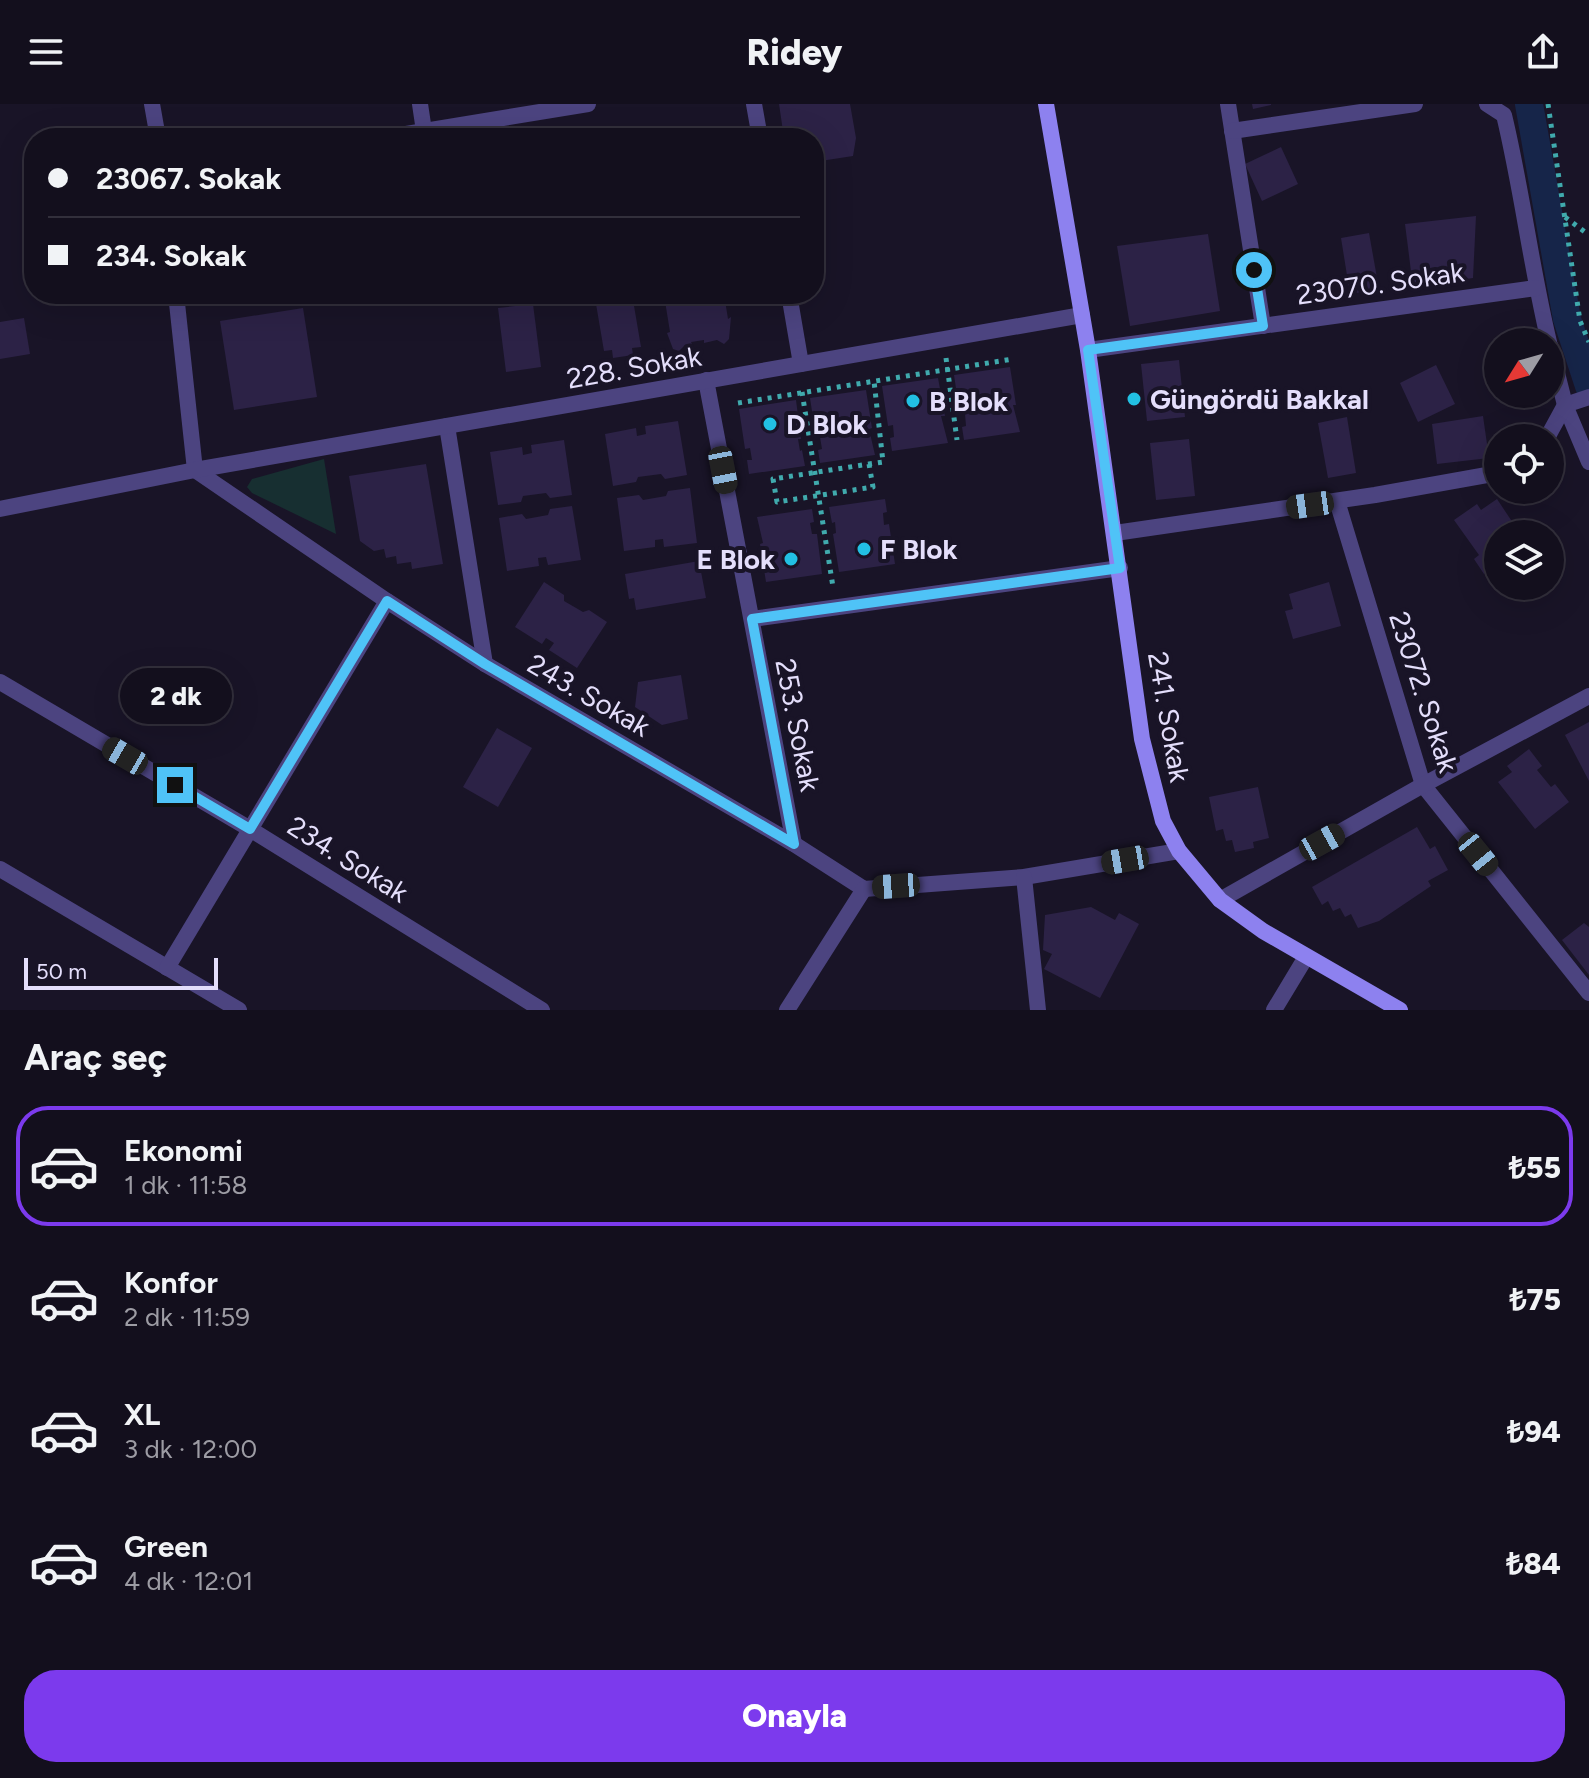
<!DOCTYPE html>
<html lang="tr">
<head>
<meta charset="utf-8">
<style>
  body { margin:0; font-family:Figtree,sans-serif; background:#201d2a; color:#f1f3f6; height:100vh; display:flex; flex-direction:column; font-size:30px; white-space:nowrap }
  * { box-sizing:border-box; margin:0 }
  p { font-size:26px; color:#9d9ca4 }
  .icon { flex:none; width:44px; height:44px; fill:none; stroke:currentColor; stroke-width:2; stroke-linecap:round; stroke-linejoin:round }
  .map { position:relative; height:906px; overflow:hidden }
  .panel { display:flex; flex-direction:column; background:#130f1d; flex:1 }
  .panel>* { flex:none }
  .hud { position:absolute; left:24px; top:24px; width:800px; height:176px; border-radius:32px; box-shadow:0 8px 32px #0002,0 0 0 2px #322f3b; display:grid; align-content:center; height:176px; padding:0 24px; background:#130f1d }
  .needle { width:52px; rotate:233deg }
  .controls { position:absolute; left:1484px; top:224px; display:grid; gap:16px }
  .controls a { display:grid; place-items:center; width:80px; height:80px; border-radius:50%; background:#130f1d; box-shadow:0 8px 32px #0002,0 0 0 2px #322f3b; font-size:40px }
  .scale { position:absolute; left:24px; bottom:20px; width:194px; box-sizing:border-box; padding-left:8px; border:4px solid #e4defb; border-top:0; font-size:22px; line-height:28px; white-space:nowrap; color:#e4defb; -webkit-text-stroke:6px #191427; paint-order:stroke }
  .end { position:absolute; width:36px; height:36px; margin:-18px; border:10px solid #4fc3f7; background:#111; box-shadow:0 0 0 4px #111 }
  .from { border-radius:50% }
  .bubble { position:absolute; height:56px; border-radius:28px; background:#130f1d; box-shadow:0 8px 32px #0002,0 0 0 2px #322f3b; font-size:26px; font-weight:800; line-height:56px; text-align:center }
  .car { position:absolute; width:24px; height:48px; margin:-24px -12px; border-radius:10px; box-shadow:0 0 6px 2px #0007; background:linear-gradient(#222 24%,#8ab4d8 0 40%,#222 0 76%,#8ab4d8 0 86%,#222 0) }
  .hud b { display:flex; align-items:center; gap:28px; height:76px; font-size:30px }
  .hud b+b { border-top:2px solid #322f3b }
  .hud i { width:20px; height:20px; background:#f1f3f6 }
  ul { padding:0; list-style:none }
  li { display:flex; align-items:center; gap:24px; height:120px; margin:0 16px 12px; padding:0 8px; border:4px solid transparent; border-radius:32px }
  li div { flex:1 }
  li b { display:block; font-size:30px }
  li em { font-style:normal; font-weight:800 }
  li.active { border-color:#7c3aed }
  li>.icon { width:72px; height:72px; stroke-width:1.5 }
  h2 { padding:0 24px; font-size:36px; line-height:96px }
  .primary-button { display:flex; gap:16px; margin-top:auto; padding:16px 24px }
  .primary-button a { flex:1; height:92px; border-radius:32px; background:#7c3aed; color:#fff; font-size:32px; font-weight:800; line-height:92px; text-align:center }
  header { display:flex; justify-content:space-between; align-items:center; height:104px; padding:0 24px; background:#130f1d; font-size:36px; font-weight:800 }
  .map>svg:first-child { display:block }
  .green { fill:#172f31 }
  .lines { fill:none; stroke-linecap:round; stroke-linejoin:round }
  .canal { stroke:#162549; stroke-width:28 }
  .building { fill:#2c2246 }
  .path { stroke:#40aaad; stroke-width:5; stroke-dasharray:4 6; stroke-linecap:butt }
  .street { stroke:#4c4480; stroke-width:16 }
  .secondary { stroke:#8d81ef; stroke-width:16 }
  .route { stroke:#4fc3f7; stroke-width:10 }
  .poi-dot { fill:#22c0e3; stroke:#191427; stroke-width:3 }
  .labels { text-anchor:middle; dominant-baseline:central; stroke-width:8; stroke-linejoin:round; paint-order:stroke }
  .street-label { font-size:28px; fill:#e4defb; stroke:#191427 }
  .poi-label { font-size:28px; font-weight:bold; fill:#e4defb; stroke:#191427; text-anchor:start }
</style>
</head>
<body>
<header><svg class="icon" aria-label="menu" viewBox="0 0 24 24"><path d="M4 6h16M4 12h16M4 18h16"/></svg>Ridey<svg class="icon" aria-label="share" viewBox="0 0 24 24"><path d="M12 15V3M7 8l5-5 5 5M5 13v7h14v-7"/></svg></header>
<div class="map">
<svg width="1589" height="906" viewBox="0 0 1589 906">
  <rect width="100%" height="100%" fill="#191427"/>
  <!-- green -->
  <path class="green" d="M324,355L336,430L252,389L247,383L252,375Z"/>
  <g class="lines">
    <!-- canal -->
    <path class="canal" d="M1529,0L1567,215L1589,282"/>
  </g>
  <!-- building -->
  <g class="building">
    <path d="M779,0H850L856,34L853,52L814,58V34H784Z"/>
    <path d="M1252,0H1271V1L1253,5Z"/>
    <path d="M1281,43L1298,80L1262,97L1245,60Z"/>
    <path d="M1476,112L1473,174L1413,183L1405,120Z"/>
    <path d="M1369,129L1379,185L1350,190L1341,134Z"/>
    <path d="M1208,130L1220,207L1130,222L1117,142Z"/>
    <path d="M214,190H240L241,192L215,196Z"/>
    <path d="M616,190H632L641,243L632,244L633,251L613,254L612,246L604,247L595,194Z"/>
    <path d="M671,190H724L728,215L731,213L729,235L724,240L717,236L704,239V236L691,238L692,240L685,241L679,247L673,245L667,229L670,228L665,197L672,196Z"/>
    <path d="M533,200L541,263L506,268L498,204Z"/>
    <path d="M303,204L317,293L234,306L220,217Z"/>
    <path d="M24,214L30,250L0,255V218Z"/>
    <path d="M1179,256L1185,313L1147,317L1141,260Z"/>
    <path d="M1436,261L1455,300L1418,318L1400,279Z"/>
    <path d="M1010,263L1016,301H1013L1020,328L964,336L962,323L966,322L965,310L960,311L954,271Z"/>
    <path d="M938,274L945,312H941L948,339L892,347L890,334L894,333L893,321L888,322L882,282Z"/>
    <path d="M866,286L872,324L869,325L875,351L820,359L818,346L822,345L820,333L816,334L810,294Z"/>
    <path d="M796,296L801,335H798L800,347L802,346L805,362L749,370L747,356H752L750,344L745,345L739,305Z"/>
    <path d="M1483,312L1489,354L1437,360L1432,320Z"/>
    <path d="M1347,313L1356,369L1328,374L1318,319Z"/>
    <path d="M678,317L687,371L665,375L661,370L638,373L636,378L613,382L605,330L636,324L637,332L646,330L645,322Z"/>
    <path d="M1189,335L1195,392L1156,396L1150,339Z"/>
    <path d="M564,336L572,391L550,394L546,389L523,392L521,398L498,401L490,348L522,343L523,351L532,349L531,341Z"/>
    <path d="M426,360L443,460L412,465L411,458L397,460L396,452L386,454L384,445L374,447L360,437L349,372Z"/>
    <path d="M690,384L697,439L664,443L663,435L655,436V443L624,447L617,394L639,391L643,396L666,392L668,387Z"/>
    <path d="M885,395L887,408L883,409L884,421L889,420L895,460L839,468L833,430L836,429L835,418L832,419L829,403Z"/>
    <path d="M1497,395L1519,428L1515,430H1498V461L1484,470L1474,455L1479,451L1454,416L1477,400L1481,406Z"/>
    <path d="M572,402L581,456L548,461L546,453L538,454L539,462L507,467L499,414L522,410L526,415L548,411L550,405Z"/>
    <path d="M812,405L814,418L810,419L812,430H817L822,470L766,478L760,440L763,439L757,413Z"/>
    <path d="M699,457L706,494L636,506L634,494L629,495L625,470Z"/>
    <path d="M544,478L564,491V497L583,508L589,506L607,518L577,564L549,546L554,539L546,534L542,540L515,523Z"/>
    <path d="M1329,478L1341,522L1293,535L1285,507L1293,505L1289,490Z"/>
    <path d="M681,571L688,615L662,621L635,603L638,578Z"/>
    <path d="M1589,618V677L1565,631Z"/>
    <path d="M497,624L532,644L498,703L463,683Z"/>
    <path d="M1529,645L1542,662L1537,666L1551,683L1555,680L1569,698L1535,725L1498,678L1512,668L1507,662Z"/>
    <path d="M1258,683L1269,734L1253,738L1254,744L1235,748L1232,736L1226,737L1223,725L1216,727L1209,693Z"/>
    <path d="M1417,723L1430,745L1435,742L1448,766L1428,777L1431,782L1379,817L1358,824L1351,810L1345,813L1340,804L1333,807L1328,797L1322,801L1312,783Z"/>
    <path d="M1091,803L1115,816L1119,809L1139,820L1100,894L1044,865L1052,850L1043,846L1045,811Z"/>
    <path d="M1584,819L1589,823V871L1562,836Z"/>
  </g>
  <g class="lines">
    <!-- path -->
    <g class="path">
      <path d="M1548,0L1580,217L1589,238"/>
      <path d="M1565,113L1589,131"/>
      <path d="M946,254L957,336"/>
      <path d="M802,288L833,483"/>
      <path d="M738,299L1013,255"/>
      <path d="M869,360L873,383L777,398L773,375L869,360L883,358L874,277"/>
    </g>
    <!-- street -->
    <g class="street">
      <path d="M152,0L158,34"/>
      <path d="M420,0L424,27"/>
      <path d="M754,0L760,34"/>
      <path d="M1228,0L1263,222"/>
      <path d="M1487,0L1504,11C1522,86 1531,163 1549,238"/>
      <path d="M1232,27L1415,0"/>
      <path d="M382,34L588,0"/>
      <path d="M176,190L195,366"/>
      <path d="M789,190L801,260"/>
      <path d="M1550,241L1565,301L1589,358"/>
      <path d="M1088,246L1536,184"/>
      <path d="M706,276L794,740"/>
      <path d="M447,322L485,560"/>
      <path d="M1547,334L1565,301L1589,293"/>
      <path d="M195,366L387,497L485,560L794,740L864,785L1024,773L1179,747"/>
      <path d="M1337,397L1423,681L1589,889"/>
      <path d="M0,405L195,366L1082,211"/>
      <path d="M1115,429L1375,391L1498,369"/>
      <path d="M752,515L1120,464"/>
      <path d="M0,578L250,725L542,906"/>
      <path d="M0,765L239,906"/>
      <path d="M1024,773L1038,906"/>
      <path d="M1220,796L1423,681L1589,592"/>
      <path d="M167,864L387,497"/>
      <path d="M787,906L864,785"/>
      <path d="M1274,906L1306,853"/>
    </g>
    <!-- secondary -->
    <path class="secondary" d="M1046,0L1088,246L1142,635L1163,717L1179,747L1220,796L1263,827L1400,906"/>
  </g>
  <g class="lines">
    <!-- route -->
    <path class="route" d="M175,681L250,725L387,497L485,560L794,740L752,515L1120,464L1088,246L1263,222L1254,166"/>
  </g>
  <!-- markers -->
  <g class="poi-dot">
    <circle cx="1134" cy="295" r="8"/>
    <circle cx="913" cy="297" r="8"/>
    <circle cx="770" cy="320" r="8"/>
    <circle cx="864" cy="445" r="8"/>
    <circle cx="791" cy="455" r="8"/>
  </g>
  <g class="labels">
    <!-- street labels -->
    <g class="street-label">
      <text transform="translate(1380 179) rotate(-8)">23070. Sokak</text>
      <text transform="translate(634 263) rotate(-10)">228. Sokak</text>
      <text transform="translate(1424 588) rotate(72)">23072. Sokak</text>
      <text transform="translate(589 591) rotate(30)">243. Sokak</text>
      <text transform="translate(1169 613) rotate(80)">241. Sokak</text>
      <text transform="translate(798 621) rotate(79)">253. Sokak</text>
      <text transform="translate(348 755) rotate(32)">234. Sokak</text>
    </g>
    <!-- poi labels -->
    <g class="poi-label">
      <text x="1150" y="295">Güngördü Bakkal</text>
      <text x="929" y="297">B Blok</text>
      <text x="786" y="320">D Blok</text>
      <text x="880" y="445">F Blok</text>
      <text x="775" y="455" text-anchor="end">E Blok</text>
    </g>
  </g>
</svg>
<div class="controls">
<a><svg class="needle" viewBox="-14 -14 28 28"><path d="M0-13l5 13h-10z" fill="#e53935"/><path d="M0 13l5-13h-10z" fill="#9d9ca4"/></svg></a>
<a><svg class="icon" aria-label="locate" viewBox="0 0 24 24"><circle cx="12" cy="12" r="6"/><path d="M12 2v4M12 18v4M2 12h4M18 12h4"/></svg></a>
<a><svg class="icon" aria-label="layers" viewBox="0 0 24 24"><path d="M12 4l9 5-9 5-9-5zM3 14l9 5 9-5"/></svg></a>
</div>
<div class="scale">50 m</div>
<i class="end from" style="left:1254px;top:166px"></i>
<i class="end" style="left:175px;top:681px"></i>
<div class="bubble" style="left:120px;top:564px;width:112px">2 dk</div>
<i class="car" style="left:723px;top:366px;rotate:169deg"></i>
<i class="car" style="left:1310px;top:401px;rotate:262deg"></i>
<i class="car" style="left:125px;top:652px;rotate:300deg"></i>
<i class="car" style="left:1322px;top:738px;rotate:61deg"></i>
<i class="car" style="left:1478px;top:750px;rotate:141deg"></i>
<i class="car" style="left:1125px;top:756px;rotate:260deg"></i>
<i class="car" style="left:896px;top:782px;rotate:266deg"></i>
<div class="hud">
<b><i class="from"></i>23067. Sokak</b>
<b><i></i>234. Sokak</b>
</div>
</div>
<section class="panel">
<h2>Araç seç</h2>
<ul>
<li class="active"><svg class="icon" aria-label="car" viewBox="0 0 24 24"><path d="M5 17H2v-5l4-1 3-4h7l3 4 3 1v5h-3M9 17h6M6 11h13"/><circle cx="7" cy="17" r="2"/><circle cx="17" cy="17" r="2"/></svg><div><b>Ekonomi</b><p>1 dk · 11:58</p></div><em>₺55</em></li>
<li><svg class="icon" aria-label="car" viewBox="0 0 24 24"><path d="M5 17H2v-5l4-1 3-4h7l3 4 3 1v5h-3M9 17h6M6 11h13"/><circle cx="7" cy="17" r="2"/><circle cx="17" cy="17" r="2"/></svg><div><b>Konfor</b><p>2 dk · 11:59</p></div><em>₺75</em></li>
<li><svg class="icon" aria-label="car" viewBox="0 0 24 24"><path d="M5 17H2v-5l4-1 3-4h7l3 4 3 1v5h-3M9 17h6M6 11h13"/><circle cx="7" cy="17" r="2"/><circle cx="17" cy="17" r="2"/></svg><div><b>XL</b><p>3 dk · 12:00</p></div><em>₺94</em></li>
<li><svg class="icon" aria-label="car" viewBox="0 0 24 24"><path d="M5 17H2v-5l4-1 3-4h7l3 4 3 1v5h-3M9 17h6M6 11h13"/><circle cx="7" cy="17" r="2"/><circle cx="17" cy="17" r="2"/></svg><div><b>Green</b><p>4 dk · 12:01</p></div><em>₺84</em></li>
</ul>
<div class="primary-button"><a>Onayla</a></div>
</section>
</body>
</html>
